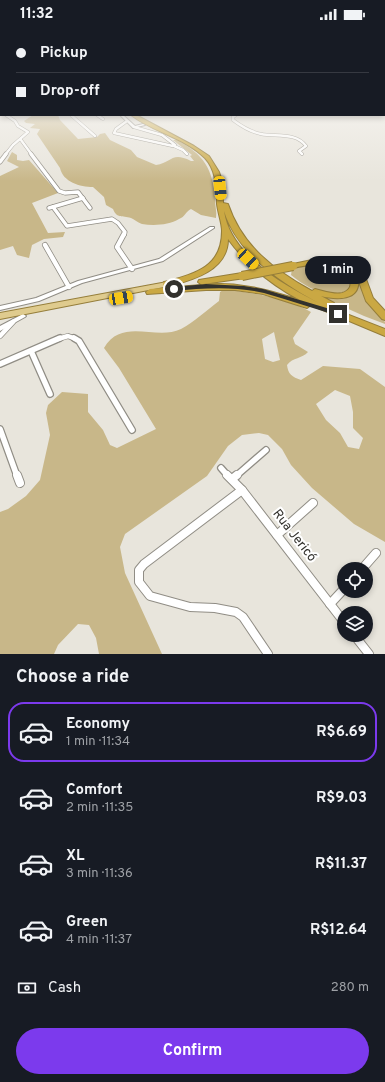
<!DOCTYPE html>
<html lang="en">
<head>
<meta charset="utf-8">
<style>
  body { margin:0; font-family:Overpass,sans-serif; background:#242831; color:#f1f3f6; height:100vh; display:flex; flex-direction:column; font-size:15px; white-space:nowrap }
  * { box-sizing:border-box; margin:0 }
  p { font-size:13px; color:#9ea1a6 }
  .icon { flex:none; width:22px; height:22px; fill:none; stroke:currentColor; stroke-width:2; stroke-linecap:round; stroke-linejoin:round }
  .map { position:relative; height:626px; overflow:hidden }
  .panel { display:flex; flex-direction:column; background:#171b24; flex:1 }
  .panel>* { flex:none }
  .hud { position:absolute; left:0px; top:0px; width:385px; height:88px; box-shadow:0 2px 6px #0003; display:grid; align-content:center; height:88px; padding:0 16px; background:#171b24 }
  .fabs { position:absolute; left:337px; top:534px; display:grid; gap:8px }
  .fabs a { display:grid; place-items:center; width:36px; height:36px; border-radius:50%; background:#171b24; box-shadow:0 2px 6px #0003; font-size:20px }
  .end { position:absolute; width:18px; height:18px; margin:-9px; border:5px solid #32312d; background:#fff; box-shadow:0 0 0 2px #fff }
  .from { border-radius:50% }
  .bubble { position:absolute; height:28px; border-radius:14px; background:#171b24; box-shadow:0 2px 6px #0003; font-size:13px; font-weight:700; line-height:28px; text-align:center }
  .car { position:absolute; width:12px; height:24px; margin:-12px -6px; border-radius:5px; box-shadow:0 0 3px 1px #0007; background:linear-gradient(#f5c518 24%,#345 0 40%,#f5c518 0 76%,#345 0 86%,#f5c518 0) }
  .hud b { display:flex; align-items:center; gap:14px; height:38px; font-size:15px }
  .hud b+b { border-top:1px solid #363941 }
  .hud i { width:10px; height:10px; background:#f1f3f6 }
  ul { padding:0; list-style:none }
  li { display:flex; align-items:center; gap:12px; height:60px; margin:0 8px 6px; padding:0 8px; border:2px solid transparent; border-radius:16px }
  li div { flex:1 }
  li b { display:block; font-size:15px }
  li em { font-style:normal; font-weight:700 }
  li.active { border-color:#7c3aed }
  li>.icon { width:36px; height:36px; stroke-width:1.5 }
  h2 { padding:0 16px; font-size:18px; line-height:48px }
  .pay { display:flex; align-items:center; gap:10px; height:44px; padding:0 16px; font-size:15px }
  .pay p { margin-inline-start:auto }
  .action { display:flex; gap:8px; margin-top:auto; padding:8px 16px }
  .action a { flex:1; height:46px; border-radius:24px; background:#7c3aed; color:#fff; font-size:16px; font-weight:700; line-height:46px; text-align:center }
  .status { display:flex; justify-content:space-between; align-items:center; height:28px; padding:0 20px; background:#171b24; direction:ltr }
  .status svg { height:11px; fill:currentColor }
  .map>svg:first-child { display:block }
  .green { fill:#c8b789; fill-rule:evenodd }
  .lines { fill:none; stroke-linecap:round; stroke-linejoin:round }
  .minor-far4-casing { stroke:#908d85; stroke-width:3.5 }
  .minor-far3-casing { stroke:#908d85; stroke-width:5 }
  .minor-far2-casing { stroke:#908d85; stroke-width:6 }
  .minor-far1-casing { stroke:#908d85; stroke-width:8 }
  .minor-casing { stroke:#908d85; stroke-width:10 }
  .tertiary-casing { stroke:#908d85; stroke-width:2 }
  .primary-casing { stroke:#957e3b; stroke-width:2 }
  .motorway-casing { stroke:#957e3b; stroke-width:2 }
  .minor-far4 { stroke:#fff; stroke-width:2.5 }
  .minor-far3 { stroke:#fff; stroke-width:3.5 }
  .minor-far2 { stroke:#fff; stroke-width:4.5 }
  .minor-far1 { stroke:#fff; stroke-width:5.5 }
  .minor { stroke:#fff; stroke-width:8 }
  .tertiary { fill:#fff; fill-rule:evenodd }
  .primary { fill:#dfcb8e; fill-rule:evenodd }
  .motorway { fill:#caa843; fill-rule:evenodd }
  .motorway-bridge-casing { stroke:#957e3b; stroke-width:10; stroke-linecap:butt }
  .motorway-bridge { stroke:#caa843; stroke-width:8 }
  .route { fill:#32312d }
  .labels { text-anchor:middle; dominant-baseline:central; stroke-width:4; stroke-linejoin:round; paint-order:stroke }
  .near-street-label { font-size:13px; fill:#32312d; stroke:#fff }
</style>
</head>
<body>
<div class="status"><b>11:32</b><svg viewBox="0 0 49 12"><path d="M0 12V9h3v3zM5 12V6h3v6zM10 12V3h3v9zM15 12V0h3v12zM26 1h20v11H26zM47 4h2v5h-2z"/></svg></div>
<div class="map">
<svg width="385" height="626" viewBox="0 0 385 626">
  <rect width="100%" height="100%" fill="#e8e5dc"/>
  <!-- green -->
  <g class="green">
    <path d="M33,87H58L60,92L78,111L97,109L100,106L105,105L110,112L131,122L137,129L156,137C172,135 171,123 191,133H194L190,128L192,127L173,112H177C204,127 213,140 215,172C215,178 217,184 216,190L201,187L191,181C186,183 185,189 179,191C169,197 154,198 142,196C138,195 134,191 131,190C122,187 117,191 113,181L106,177L104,169L93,159C80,159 63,154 60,140L37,106L40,101L30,100L35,96L26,95L24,93Z"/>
    <path d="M12,124L17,127V132L23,133L29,132L58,165L32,175L48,205L65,204L63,209L44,211L32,217L29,230L17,227L13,218L0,222V148L19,139L7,133Z"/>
    <path d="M314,236L335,238L348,246L352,259C332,274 308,261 291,247L292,241Z"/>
    <path d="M355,246H357L368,274L385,294V296L364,288L324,270C341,273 365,269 355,246Z"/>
    <path d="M225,261C254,266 285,269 311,284L293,310L295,316L308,324C302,331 293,329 287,337C288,346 292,349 301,352L323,338L360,341L385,359V514L354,496L312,460L291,437L282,421L268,407L259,405L242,407L228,418L207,448L125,506L120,519L125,545L162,626H99L96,610L89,597L78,596L58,617L54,626H0V484L8,481L26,468L40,452L50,407L46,385L48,377L62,364L88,366V384L103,402L110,417L117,420L156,401L119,340L104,320C122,289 156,313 181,301C194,294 207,282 219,273L220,264ZM274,304L280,332L273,334L265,331L262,311ZM335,362L350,368L353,384V400L363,410L359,421L348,419L340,405L326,392L316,376Z"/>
  </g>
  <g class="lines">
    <!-- minor-far4 casing -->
    <g class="minor-far4-casing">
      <g id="minor-far4">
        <path d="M71,87L95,108"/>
        <path d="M97,87L103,91"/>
        <path d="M236,87L233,89V92C241,98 251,104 261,106C276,109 296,104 306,118L299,123L302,126"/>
        <path d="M127,93L116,101L114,105L173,118L175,117L162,107L134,99"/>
        <path d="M21,112L32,127"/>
        <path d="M174,118L183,122L187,126"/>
        <path d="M5,127L13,117L28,104L18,98L15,93L6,87"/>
      </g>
    </g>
    <!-- minor-far3 casing -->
    <g class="minor-far3-casing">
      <g id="minor-far3">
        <path d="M31,126L59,163L65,165L78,164L90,180"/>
        <path d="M0,134L6,126"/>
        <path d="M53,179L67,198L112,191L118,195L125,204L124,207"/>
        <path d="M49,180L83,170"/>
      </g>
    </g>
    <!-- minor-far2 casing -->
    <g class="minor-far2-casing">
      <g id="minor-far2">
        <path d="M124,206L117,219L132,241"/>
        <path d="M45,217L69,259"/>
        <path d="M0,308L13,294"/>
        <path d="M58,311L68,308L76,311"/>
      </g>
    </g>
    <!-- minor-far1 casing -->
    <g class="minor-far1-casing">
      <g id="minor-far1">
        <path d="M74,310L79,313L132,402"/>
        <path d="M31,323L50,366"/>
        <path d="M0,336L60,310"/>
        <path d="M0,401L17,448"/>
        <path d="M221,440L228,448"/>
        <path d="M236,448L266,422"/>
      </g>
    </g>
    <!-- minor casing -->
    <g class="minor-casing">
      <g id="minor">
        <path d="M17,447L20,455"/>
        <path d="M227,447L242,462L344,594"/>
        <path d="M232,451L237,447"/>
        <path d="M242,462L144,536L139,542V554L150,568L190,579L215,580L236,584L243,589L268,626"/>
        <path d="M277,507L313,475"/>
        <path d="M362,541L376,525"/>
        <path d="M330,576L344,561"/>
        <path d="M354,607L369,626"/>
      </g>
    </g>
    <!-- tertiary casing -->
    <g class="tertiary-casing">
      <g id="tertiary">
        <path d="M120,87H123L135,98L143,96L145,97L133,100Z"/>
        <path d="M210,199H214V200L163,233L82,255L39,273L0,282V278L36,270L78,253L159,231Z"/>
        <path d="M23,286L26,288L25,289L0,303V298Z"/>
      </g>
    </g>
    <!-- primary casing -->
    <g class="primary-casing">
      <path id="primary" d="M167,254L170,256L169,258L0,291V285Z"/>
    </g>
    <!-- motorway casing -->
    <g class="motorway-casing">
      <path id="motorway" d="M131,87H136L194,118L209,128L219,144L222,153L223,175L228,176C242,218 274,242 312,263L315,261C324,263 334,267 342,265C359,260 347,243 336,239C322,234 307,237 293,240L289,238L293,236L312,232H324L341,235L350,240L356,239L366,251L373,270L385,283V292L382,291L366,273L358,251C361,273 336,272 321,268L334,275L335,277L331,280L385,301V308L311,277L307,280L263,266L235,262H206L147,266L146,264L150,261L202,257L198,254L199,252L242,245L246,248L245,250L203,256C239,254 266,261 300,272C271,257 247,237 228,211C228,243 192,252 167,259L164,258L163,256L164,254C194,246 222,240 222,203C222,195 218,185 217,176C216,160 217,143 205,130C185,110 153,104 131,87ZM224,183C237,225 281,255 319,275C283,257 230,227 224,183Z"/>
    </g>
    <!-- minor-far4 -->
    <use href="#minor-far4" class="minor-far4"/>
    <!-- minor-far3 -->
    <use href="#minor-far3" class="minor-far3"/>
    <!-- minor-far2 -->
    <use href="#minor-far2" class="minor-far2"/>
    <!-- minor-far1 -->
    <use href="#minor-far1" class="minor-far1"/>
    <!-- minor -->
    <use href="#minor" class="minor"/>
    <!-- tertiary -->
    <use href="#tertiary" class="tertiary"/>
    <!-- primary -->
    <use href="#primary" class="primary"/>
    <!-- motorway -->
    <use href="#motorway" class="motorway"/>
    <!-- motorway-bridge casing -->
    <g class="motorway-bridge-casing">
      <path id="motorway-bridge" d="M242,248L293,238"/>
    </g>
    <!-- motorway-bridge -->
    <use href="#motorway-bridge" class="motorway-bridge"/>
  </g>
  <!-- sky -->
  <linearGradient id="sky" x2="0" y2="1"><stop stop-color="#89a2a9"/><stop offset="0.43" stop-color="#f5f3ef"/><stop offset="1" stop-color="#f5f3ef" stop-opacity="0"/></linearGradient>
  <rect width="385" height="153" fill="url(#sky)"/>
  <!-- route -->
  <path class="route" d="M206,256L244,258L263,261L340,284L341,286L338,288C313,280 289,272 264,265C235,258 203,260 174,263L171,261L174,259Z"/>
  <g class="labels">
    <!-- near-street labels -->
    <g class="near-street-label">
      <text transform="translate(294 508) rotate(52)">Rua Jericó</text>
    </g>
  </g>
</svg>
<div class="fabs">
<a><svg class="icon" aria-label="locate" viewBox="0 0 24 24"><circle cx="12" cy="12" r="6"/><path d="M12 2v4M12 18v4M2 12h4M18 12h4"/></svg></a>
<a><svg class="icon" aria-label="layers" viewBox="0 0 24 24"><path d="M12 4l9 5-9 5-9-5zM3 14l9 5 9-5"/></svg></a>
</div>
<i class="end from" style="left:174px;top:261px"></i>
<i class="end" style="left:338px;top:286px"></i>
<div class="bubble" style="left:305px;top:228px;width:66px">1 min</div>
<i class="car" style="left:220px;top:160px;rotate:174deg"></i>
<i class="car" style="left:248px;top:231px;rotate:133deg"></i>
<i class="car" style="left:121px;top:270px;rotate:80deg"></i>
<div class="hud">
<b><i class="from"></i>Pickup</b>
<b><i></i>Drop-off</b>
</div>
</div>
<section class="panel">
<h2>Choose a ride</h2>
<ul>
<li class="active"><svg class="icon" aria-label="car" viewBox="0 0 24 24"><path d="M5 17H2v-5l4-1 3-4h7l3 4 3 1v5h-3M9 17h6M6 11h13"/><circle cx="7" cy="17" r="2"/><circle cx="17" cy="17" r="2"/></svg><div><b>Economy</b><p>1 min · 11:34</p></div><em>R$6.69</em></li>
<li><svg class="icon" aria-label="car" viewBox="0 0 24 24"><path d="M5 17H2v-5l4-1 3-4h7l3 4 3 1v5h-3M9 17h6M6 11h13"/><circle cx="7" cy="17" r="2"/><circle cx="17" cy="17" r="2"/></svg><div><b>Comfort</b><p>2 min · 11:35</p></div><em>R$9.03</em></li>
<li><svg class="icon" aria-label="car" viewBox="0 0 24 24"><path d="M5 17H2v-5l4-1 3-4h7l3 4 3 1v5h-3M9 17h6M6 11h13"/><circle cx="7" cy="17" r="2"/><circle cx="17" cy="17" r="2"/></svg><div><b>XL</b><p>3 min · 11:36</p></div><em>R$11.37</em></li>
<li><svg class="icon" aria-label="car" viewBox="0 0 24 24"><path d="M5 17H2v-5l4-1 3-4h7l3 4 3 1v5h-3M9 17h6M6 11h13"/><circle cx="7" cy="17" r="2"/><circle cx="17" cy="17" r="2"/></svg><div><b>Green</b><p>4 min · 11:37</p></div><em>R$12.64</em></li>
</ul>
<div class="pay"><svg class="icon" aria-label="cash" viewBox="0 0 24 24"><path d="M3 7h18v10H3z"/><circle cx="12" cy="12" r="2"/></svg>Cash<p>280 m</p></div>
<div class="action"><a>Confirm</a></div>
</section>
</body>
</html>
